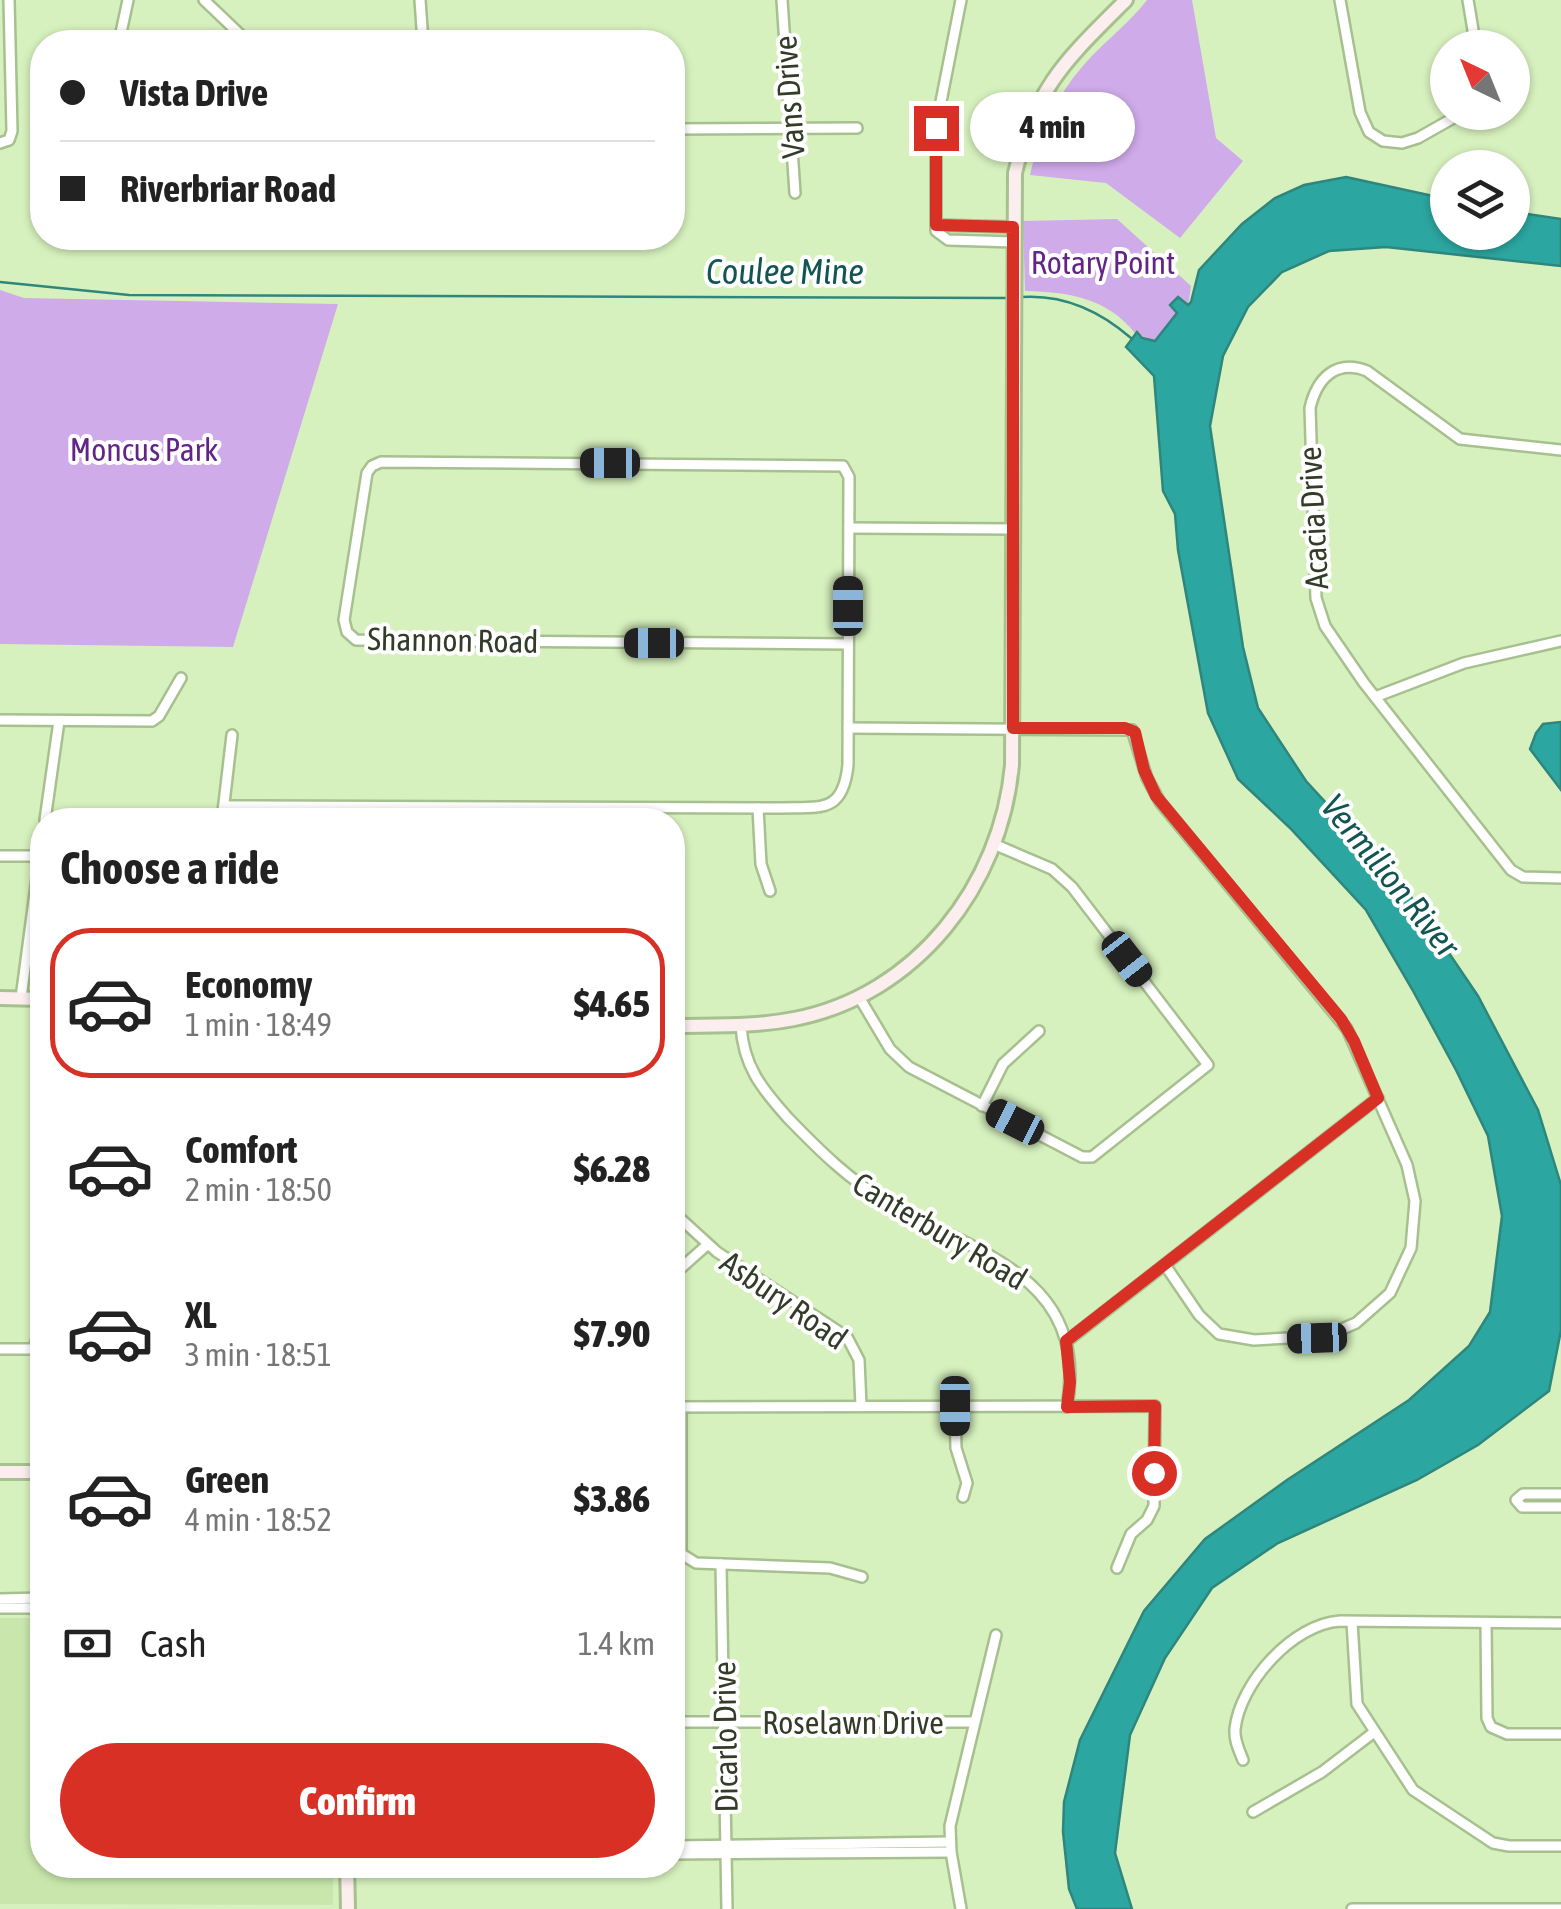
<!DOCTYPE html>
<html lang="en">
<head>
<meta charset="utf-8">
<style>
  body { margin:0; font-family:"Asap Condensed",sans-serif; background:#f6f6f6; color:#222; height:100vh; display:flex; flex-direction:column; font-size:38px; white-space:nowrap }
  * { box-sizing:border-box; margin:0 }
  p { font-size:32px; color:#767676 }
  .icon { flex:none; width:55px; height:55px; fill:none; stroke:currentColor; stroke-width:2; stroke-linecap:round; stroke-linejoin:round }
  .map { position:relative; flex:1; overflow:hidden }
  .sheet { position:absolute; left:30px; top:808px; width:655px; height:1070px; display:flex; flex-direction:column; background:#fff; border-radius:40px; box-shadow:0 2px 8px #0004 }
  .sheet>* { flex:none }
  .banner { position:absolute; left:30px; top:30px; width:655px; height:220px; border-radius:40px; box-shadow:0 2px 8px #0004; display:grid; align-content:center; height:220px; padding:0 30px; background:#fff }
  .needle { width:65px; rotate:317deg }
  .tools { position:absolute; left:1430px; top:30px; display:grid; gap:20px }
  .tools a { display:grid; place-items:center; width:100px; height:100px; border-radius:50%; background:#fff; box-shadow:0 2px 8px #0004; font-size:50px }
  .end { position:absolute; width:45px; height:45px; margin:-22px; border:12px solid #d93025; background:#fff; box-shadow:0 0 0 5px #fff }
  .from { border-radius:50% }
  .bubble { position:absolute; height:70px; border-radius:35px; background:#fff; box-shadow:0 2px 8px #0004; font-size:32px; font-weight:800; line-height:70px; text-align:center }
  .car { position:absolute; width:30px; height:60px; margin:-30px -15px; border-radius:12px; box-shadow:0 0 8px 2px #0007; background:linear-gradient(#222 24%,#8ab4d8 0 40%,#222 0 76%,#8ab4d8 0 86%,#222 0) }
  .banner b { display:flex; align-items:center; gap:35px; height:95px; font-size:38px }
  .banner b+b { border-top:2px solid #e0e0e0 }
  .banner i { width:25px; height:25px; background:#222 }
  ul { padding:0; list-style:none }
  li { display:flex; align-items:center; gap:30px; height:150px; margin:0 20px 15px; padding:0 10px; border:5px solid transparent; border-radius:40px }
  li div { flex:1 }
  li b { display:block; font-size:38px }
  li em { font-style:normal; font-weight:800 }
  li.active { border-color:#d93025 }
  li>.icon { width:90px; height:90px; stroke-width:1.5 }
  h2 { padding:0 30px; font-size:45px; line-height:120px }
  .pay { display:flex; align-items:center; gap:25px; height:110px; padding:0 30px; font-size:38px }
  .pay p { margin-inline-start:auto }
  .primary-button { display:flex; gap:20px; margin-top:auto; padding:20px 30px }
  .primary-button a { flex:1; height:115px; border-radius:60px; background:#d93025; color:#fff; font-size:40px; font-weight:800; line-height:115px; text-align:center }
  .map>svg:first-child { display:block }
  .built { fill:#c9e7ad }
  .green { fill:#cfabea }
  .water { fill:#2ca6a0; stroke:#2e867c; stroke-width:2.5 }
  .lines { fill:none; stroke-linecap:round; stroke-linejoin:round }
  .stream { stroke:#2e867c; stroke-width:2.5 }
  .street-casing { stroke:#a7c08f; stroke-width:14 }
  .secondary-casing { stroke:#a7c08f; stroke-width:18 }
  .street { stroke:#fff; stroke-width:9 }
  .secondary { stroke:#fceeef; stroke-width:12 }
  .route { stroke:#d93025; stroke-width:12 }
  .labels { text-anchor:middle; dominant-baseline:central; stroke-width:8; stroke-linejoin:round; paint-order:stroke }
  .street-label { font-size:32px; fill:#323c28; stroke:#fff }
  .park-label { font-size:32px; fill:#622486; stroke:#fff }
  .water-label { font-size:35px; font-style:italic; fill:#135552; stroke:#fff }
</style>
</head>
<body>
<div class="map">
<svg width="1561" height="1909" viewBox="0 0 1561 1909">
  <rect width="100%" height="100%" fill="#d7f1be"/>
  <!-- built -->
  <path class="built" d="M0,1618H42V1865H333V1905L0,1904Z"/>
  <!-- green -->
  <g class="green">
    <path d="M1147,0H1192L1216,138L1243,161L1180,238L1106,183L1030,175C1041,128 1058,92 1091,57C1109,38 1131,21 1147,0Z"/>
    <path d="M1117,219L1191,286L1189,301L1155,345L1141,341C1112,299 1073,292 1025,291L1023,221Z"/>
    <path d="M0,290L24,298L338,304L233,647L0,644Z"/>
  </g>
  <!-- water -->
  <g class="water">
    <path d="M1346,177L1447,199L1448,232H1512L1513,212L1561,219V266L1386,247L1329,251L1282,272L1248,307L1223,356L1210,426L1243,647L1258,708L1306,781L1407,891L1478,996L1538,1110L1561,1185V1330L1549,1391L1478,1445L1417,1480L1278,1543L1212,1588L1165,1658L1130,1735L1115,1853L1132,1909H1077L1069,1889L1063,1832L1064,1802L1080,1740L1144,1611L1205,1539L1287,1480L1409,1400L1469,1346L1490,1312L1502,1216L1488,1136L1456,1070L1412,989L1366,910L1290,828L1238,779L1208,713L1178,550L1175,514L1163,491L1154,376L1126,347L1137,332L1142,338L1155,341L1177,313L1170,305L1178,297L1188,305L1191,302L1199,270L1242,224L1275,198L1304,185Z"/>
    <path d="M1561,722V790L1530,749L1536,733L1543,724Z"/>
  </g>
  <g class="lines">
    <!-- stream -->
    <g class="stream">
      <path d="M0,282L129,295L1008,298"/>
      <path d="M1021,297C1063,294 1100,311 1131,338"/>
    </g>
    <!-- street casing -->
    <g class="street-casing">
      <g id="street">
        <path d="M204,0L248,42"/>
        <path d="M420,0L423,42"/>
        <path d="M782,0L795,193"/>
        <path d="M961,0L936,127V231L948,240L1014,242"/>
        <path d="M1340,0L1360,112L1369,132L1383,141L1402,143L1418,138L1464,112"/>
        <path d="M1468,0L1476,48"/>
        <path d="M119,42L128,0"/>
        <path d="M672,129L857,128"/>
        <path d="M0,143L9,140L12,131L9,0"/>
        <path d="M936,225L1013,227"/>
        <path d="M1561,450L1460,439L1367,371C1336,359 1317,378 1310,408L1316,598L1325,626L1364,683L1511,870L1523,877L1561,878"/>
        <path d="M849,528L1014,529"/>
        <path d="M1375,697L1464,663L1561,641"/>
        <path d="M0,720L152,721L159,716L181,678"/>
        <path d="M848,728L1132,730L1147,778L1160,802L1347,1029L1407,1165L1415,1201L1411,1248L1390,1293L1356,1323L1326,1336L1254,1340L1219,1334L1199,1315L1165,1265"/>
        <path d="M224,806L782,808C822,807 843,813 848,765L849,477L843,466L381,462L372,466L367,473L344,620L347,632L356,640L848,644"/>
        <path d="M758,808L761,864L770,891"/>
        <path d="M45,820L59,721"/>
        <path d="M222,820L232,735"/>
        <path d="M0,856H40"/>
        <path d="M859,997L890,1049L909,1067L1082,1157H1092L1208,1065L1072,887L1052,869L996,845"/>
        <path d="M21,998L42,840"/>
        <path d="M741,1025C743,1066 762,1089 788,1118C819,1150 849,1180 887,1202C975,1254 1090,1275 1067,1407"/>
        <path d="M982,1106L1003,1064L1039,1031"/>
        <path d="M672,1211L717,1252L847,1337L859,1360L861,1406"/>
        <path d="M672,1276L707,1245"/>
        <path d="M1067,1341L1378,1098"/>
        <path d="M0,1349H42"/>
        <path d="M34,1349L42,1321"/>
        <path d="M955,1406L956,1448L967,1483L963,1497"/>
        <path d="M672,1407L1155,1406L1154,1506L1147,1520L1131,1534L1117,1568"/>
        <path d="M1561,1494H1523L1516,1500L1522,1507H1561"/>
        <path d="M672,1548L696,1563L830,1568L862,1577"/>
        <path d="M681,1551V1407"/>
        <path d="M721,1564L727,1909"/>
        <path d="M0,1599L42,1598"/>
        <path d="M0,1608H42"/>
        <path d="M1352,1622L1357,1704L1413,1790L1493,1843L1509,1846H1561"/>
        <path d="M1486,1623L1487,1718L1491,1727L1507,1734H1561"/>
        <path d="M672,1722H974"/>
        <path d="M1243,1760C1239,1750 1234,1740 1235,1729C1240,1683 1293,1624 1340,1621L1561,1623"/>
        <path d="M1253,1812L1322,1772L1373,1733"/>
        <path d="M672,1846L950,1842"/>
        <path d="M672,1854L951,1852"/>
        <path d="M961,1909L951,1852L950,1826L996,1635"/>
        <path d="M1352,1909H1561"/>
      </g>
    </g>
    <!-- secondary casing -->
    <g class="secondary-casing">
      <g id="secondary">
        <path d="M0,998L42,999"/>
        <path d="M672,1026C713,1025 754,1027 794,1019C917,995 1001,885 1012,765L1015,173C1036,86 1065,61 1126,0"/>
        <path d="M0,1472H42"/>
        <path d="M347,1865L348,1909"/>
      </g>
    </g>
    <!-- street -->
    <use href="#street" class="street"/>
    <!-- secondary -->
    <use href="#secondary" class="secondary"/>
  </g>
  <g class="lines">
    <!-- route -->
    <path class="route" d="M936,128V225L1013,227V728H1125L1135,732L1144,770L1156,796L1341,1019L1354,1041L1378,1098L1066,1341L1070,1382L1067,1407L1155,1406L1154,1473"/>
  </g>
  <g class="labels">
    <!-- street labels -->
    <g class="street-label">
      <text transform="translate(789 97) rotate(-94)">Vans Drive</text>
      <text transform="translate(1313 518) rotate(-93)">Acacia Drive</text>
      <text transform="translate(453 640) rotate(1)">Shannon Road</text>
      <text transform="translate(940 1231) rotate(31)">Canterbury Road</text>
      <text transform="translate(784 1300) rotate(35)">Asbury Road</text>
      <text x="853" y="1722">Roselawn Drive</text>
      <text transform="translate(725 1737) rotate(-91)">Dicarlo Drive</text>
    </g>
    <!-- park labels -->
    <g class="park-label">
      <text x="1103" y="262">Rotary Point</text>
      <text x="144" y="449">Moncus Park</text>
    </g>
    <!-- water labels -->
    <g class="water-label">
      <text x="785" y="271">Coulee Mine</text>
      <text transform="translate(1391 875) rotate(51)">Vermilion River</text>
    </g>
  </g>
</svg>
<div class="tools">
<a><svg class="needle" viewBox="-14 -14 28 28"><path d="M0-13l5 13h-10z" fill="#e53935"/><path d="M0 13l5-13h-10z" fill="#767676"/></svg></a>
<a><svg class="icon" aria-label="layers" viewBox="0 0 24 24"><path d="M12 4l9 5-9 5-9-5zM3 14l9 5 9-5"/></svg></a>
</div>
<i class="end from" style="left:1154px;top:1473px"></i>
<i class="end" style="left:936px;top:128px"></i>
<div class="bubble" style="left:970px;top:92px;width:165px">4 min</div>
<i class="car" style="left:610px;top:463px;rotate:270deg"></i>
<i class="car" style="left:848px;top:606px;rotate:0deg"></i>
<i class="car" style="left:654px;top:643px;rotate:270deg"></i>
<i class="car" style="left:1127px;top:959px;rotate:142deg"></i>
<i class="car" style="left:1015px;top:1122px;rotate:297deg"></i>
<i class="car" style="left:1317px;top:1338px;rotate:268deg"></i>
<i class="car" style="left:955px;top:1406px;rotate:180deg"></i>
<div class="banner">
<b><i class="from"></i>Vista Drive</b>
<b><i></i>Riverbriar Road</b>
</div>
<section class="sheet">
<h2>Choose a ride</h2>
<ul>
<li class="active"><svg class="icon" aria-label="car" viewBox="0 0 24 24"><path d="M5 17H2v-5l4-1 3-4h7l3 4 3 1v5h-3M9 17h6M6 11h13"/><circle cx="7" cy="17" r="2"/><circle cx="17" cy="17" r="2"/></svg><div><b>Economy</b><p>1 min · 18:49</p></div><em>$4.65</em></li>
<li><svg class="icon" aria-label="car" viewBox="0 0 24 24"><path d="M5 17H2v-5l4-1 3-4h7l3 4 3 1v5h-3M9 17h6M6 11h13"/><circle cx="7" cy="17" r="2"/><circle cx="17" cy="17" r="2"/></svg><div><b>Comfort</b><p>2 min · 18:50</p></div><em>$6.28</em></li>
<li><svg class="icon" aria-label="car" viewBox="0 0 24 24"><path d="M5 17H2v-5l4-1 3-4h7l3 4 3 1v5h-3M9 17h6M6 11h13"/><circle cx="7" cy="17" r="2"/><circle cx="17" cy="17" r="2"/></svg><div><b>XL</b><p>3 min · 18:51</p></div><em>$7.90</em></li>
<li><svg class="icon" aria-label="car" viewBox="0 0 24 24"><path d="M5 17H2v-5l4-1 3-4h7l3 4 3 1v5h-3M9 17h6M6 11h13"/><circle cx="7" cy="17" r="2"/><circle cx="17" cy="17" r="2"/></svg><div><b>Green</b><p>4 min · 18:52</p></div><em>$3.86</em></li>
</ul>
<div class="pay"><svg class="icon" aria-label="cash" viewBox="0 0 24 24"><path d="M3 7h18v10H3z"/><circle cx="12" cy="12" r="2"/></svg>Cash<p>1.4 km</p></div>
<div class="primary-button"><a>Confirm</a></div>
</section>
</div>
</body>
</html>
